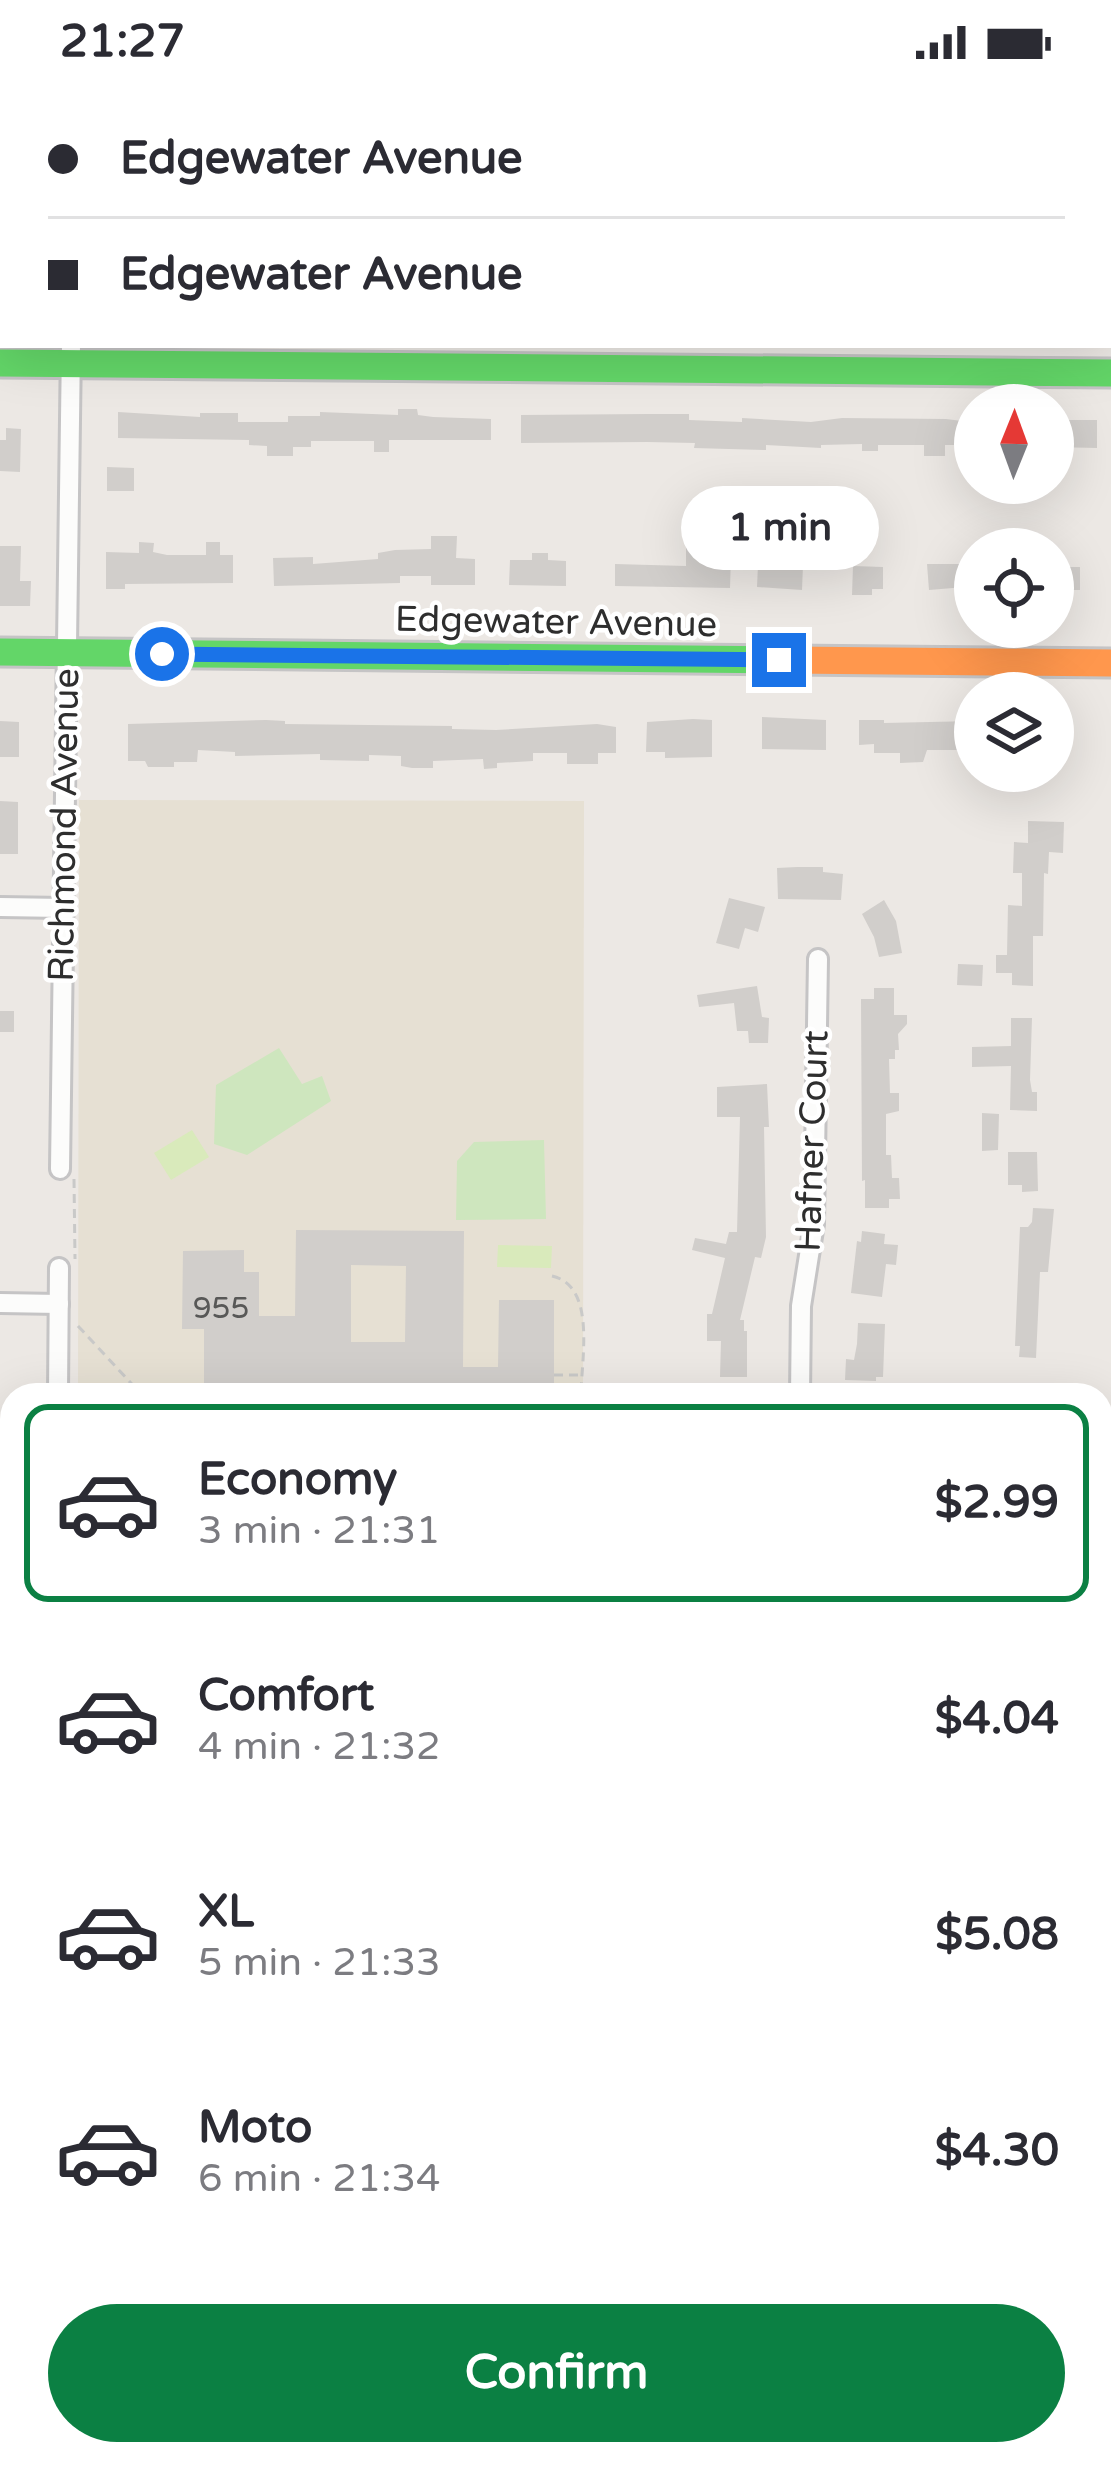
<!DOCTYPE html>
<html lang="en">
<head>
<meta charset="utf-8">
<style>
  body { margin:0; font-family:"Varela Round",sans-serif; background:#f2f2f3; color:#2b2b33; height:100vh; display:flex; flex-direction:column; font-size:45px; white-space:nowrap }
  * { box-sizing:border-box; margin:0 }
  p { font-size:39px; color:#7c7c81 }
  .icon { flex:none; width:66px; height:66px; fill:none; stroke:currentColor; stroke-width:2; stroke-linecap:round; stroke-linejoin:round }
  .map { position:relative; flex:1; overflow:hidden }
  .sheet { position:absolute; left:0px; top:1299px; width:1113px; height:1083px; display:flex; flex-direction:column; background:#fff; border-radius:36px 36px 0 0; box-shadow:0 12px 48px #0002 }
  .sheet>* { flex:none }
  .guide { position:absolute; left:0px; top:0px; width:1113px; height:264px; box-shadow:0 12px 48px #0002; display:grid; align-content:center; height:264px; padding:0 48px; background:#fff }
  .needle { width:78px; rotate:1deg }
  .controls { position:absolute; left:954px; top:300px; display:grid; gap:24px }
  .controls a { display:grid; place-items:center; width:120px; height:120px; border-radius:50%; background:#fff; box-shadow:0 12px 48px #0002; font-size:60px }
  .end { position:absolute; width:54px; height:54px; margin:-27px; border:15px solid #1a73e8; background:#fff; box-shadow:0 0 0 6px #fff }
  .from { border-radius:50% }
  .bubble { position:absolute; height:84px; border-radius:42px; background:#fff; box-shadow:0 12px 48px #0002; font-size:39px; font-weight:700; line-height:84px; text-align:center }
  .guide b { display:flex; align-items:center; gap:42px; height:114px; font-size:45px }
  .guide b+b { border-top:3px solid #e1e1e2 }
  .guide i { width:30px; height:30px; background:#2b2b33 }
  ul { padding:21px 0 0; list-style:none }
  li { display:flex; align-items:center; gap:36px; height:198px; margin:0 24px 18px; padding:0 24px; border:6px solid transparent; border-radius:24px }
  li div { flex:1 }
  li b { display:block; font-size:45px }
  li em { font-style:normal; font-weight:700 }
  li.selected { border-color:#0b8043 }
  li>.icon { width:108px; height:108px; stroke-width:1.5 }
  .cta { display:flex; gap:24px; margin-top:auto; padding:24px 48px }
  .cta a { flex:1; height:138px; border-radius:72px; background:#0b8043; color:#fff; font-size:48px; font-weight:700; line-height:138px; text-align:center }
  .status { display:flex; justify-content:space-between; align-items:center; height:84px; padding:0 60px; background:#fff; direction:ltr }
  .status svg { height:33px; fill:currentColor }
  .map>svg:first-child { display:block }
  .education { fill:#e6e0d3 }
  .green { fill:#cee6be }
  .pitch { fill:#d9eabb }
  .water { fill:#99d6ec }
  .building { fill:#d1cecb; fill-rule:evenodd }
  .lines { fill:none; stroke-linecap:round; stroke-linejoin:round }
  .lane-casing { stroke:#c5c4c5; stroke-width:15 }
  .street-casing { stroke:#c5c4c5; stroke-width:24 }
  .fast-casing { stroke:#c5c4c5; stroke-width:33 }
  .slow-casing { stroke:#c5c4c5; stroke-width:33 }
  .path { stroke:#c9c9c8; stroke-width:3; stroke-dasharray:9 6; stroke-linecap:butt }
  .lane { stroke:#fcfcfb; stroke-width:9 }
  .street { stroke:#fcfcfb; stroke-width:18 }
  .fast { stroke:#63d668; stroke-width:27 }
  .slow { stroke:#ff974d; stroke-width:27 }
  .route { stroke:#1a73e8; stroke-width:15 }
  .labels { text-anchor:middle; dominant-baseline:central; stroke-width:9; stroke-linejoin:round; paint-order:stroke }
  .number-label { font-size:30px; fill:#585857 }
  .street-label { font-size:36px; fill:#2e2e2e; stroke:#fff }
</style>
</head>
<body>
<div class="status"><b>21:27</b><svg viewBox="0 0 49 12"><path d="M0 12V9h3v3zM5 12V6h3v6zM10 12V3h3v9zM15 12V0h3v12zM26 1h20v11H26zM47 4h2v5h-2z"/></svg></div>
<div class="map">
<svg width="1111" height="2381" viewBox="0 0 1111 2381">
  <rect width="100%" height="100%" fill="#ece8e4"/>
  <!-- education -->
  <path class="education" d="M79,716L584,717L583,1311H78Z"/>
  <!-- green -->
  <g class="green">
    <path d="M279,964L302,1000L322,992L331,1017L247,1071L214,1060L216,1001Z"/>
    <path d="M544,1056L546,1135L456,1136L457,1077L474,1058Z"/>
  </g>
  <!-- pitch -->
  <g class="pitch">
    <path d="M192,1046L209,1073L171,1096L154,1069Z"/>
    <path d="M498,1161L552,1162L551,1184L497,1183Z"/>
  </g>
  <!-- water -->
  <path class="water" d="M459,0H1032L1035,3H459Z"/>
  <!-- building -->
  <g class="building">
    <path d="M398,325H417L418,331L433,333L491,335V356H389V368H374V357H311V363H293V372H267V362L249,361V356L118,354V328L200,333V329H238V338H288V332H320V328L398,331Z"/>
    <path d="M647,330H689V336L742,338V334L811,338L842,334L946,335L962,337V361H945V372H924V361H878V367H862V360L821,361V364L766,361V366L694,364L695,359L647,358L521,359V331Z"/>
    <path d="M1053,336H1097V364L1053,363Z"/>
    <path d="M6,344L21,345L20,388L0,387V356H6Z"/>
    <path d="M107,383L134,384V407H107Z"/>
    <path d="M724,447H746V472H731L730,504L615,502V480L686,482V461H723Z"/>
    <path d="M431,452H457L456,474L475,475V501H431V492H400V499L274,502L273,474L313,473V480L378,475V469L395,466L431,465Z"/>
    <path d="M803,456H825V476L803,477Z"/>
    <path d="M139,458L154,459L153,468L167,471H206V458H220V471H233V499L125,500V505H106V468L139,469Z"/>
    <path d="M0,462H21L20,497H31L30,522H0Z"/>
    <path d="M532,469H548V476L566,477V502L509,501L510,476H532Z"/>
    <path d="M927,480H966L965,503L929,506Z"/>
    <path d="M758,481H803L802,506L757,503Z"/>
    <path d="M853,482L883,483V505H872V511H852Z"/>
    <rect x="1053" y="483" width="27" height="23"/>
    <path d="M762,633L826,636V666L762,665Z"/>
    <path d="M693,635L712,636V673L665,674V668H646L647,638Z"/>
    <path d="M266,636L285,637V640L452,642V645L496,646L597,640L616,643V669H598V680H567V669H533V677L497,679V684L484,685L483,675L433,677V684H412L401,682V672L369,671V677L320,676V670L235,672V668L198,666L197,678H174V683H148L145,677H128V640Z"/>
    <path d="M859,636H884V639L975,637V675H960V666H927L923,678L900,679V669H874V660L859,661Z"/>
    <path d="M1053,636L1073,637L1071,665L1053,664Z"/>
    <path d="M0,637L19,638V673H0Z"/>
    <path d="M0,717L18,718V770H0Z"/>
    <path d="M1028,737L1064,738L1063,769L1049,768L1048,790L1044,789L1043,852H1033V902L1012,901V889H996V871H1007L1008,821L1022,822V789H1013L1014,758L1028,759Z"/>
    <path d="M797,783H823V788L843,790L841,816L778,815L777,784Z"/>
    <path d="M729,814L765,823L758,848L745,844L739,865L716,859Z"/>
    <path d="M884,816L896,837L902,869L879,873L874,853L862,830Z"/>
    <path d="M958,880L983,881L982,902L957,901Z"/>
    <path d="M757,902L762,933L769,934L768,959H749L748,947H737L734,919L699,923L697,911Z"/>
    <path d="M874,904H894V931H907V940L898,950L899,966H895V975H889L890,1009H899V1027L886,1030V1071H891L892,1094H899L900,1115H889V1124H865V1096L862,1097L861,915H874Z"/>
    <rect x="0" y="927" width="14" height="21"/>
    <path d="M1011,934H1032L1030,996L1032,1008H1037V1027L1010,1026L1011,982L972,983V963L1011,962Z"/>
    <path d="M767,1000L769,1043H764L766,1153L761,1174L755,1173L740,1236H744V1247H747V1293H720L721,1257H707V1230H712L725,1174L692,1166L695,1154L726,1160L729,1148H737L740,1033H717V1003Z"/>
    <path d="M982,1029L999,1030L998,1066L982,1067Z"/>
    <path d="M1008,1068H1037L1038,1107L1022,1108V1101H1008Z"/>
    <path d="M1033,1124L1054,1125L1048,1188H1040L1036,1274L1019,1273L1020,1262H1015L1020,1143H1028L1032,1138Z"/>
    <path d="M296,1146L464,1147L463,1283H498L499,1216H554V1311H500V1306L462,1305V1311H228L229,1303L204,1304V1245H182L183,1167L244,1166V1188H259V1232H295ZM351,1181L406,1182L405,1258H351Z"/>
    <path d="M862,1147L885,1150L884,1160L898,1161L896,1181L886,1180L882,1213L851,1209L857,1157L861,1158Z"/>
    <path d="M858,1239L885,1240L883,1293H876V1297L845,1296L846,1275L854,1276L857,1260Z"/>
  </g>
  <g class="lines">
    <!-- lane casing -->
    <g class="lane-casing">
      <path id="lane" d="M1101,1688L1111,1687"/>
    </g>
    <!-- street casing -->
    <g class="street-casing">
      <g id="street">
        <path d="M227,3L229,0"/>
        <path d="M0,9H3"/>
        <path d="M0,823L64,824"/>
        <path d="M60,1085L71,261"/>
        <path d="M0,1219L59,1220"/>
        <path d="M58,1311L59,1184"/>
        <path d="M800,1311L801,1222L814,1140L818,875"/>
        <path d="M0,2078H12"/>
        <path d="M1101,2092H1111"/>
        <path d="M63,2381V2370"/>
        <path d="M365,2381H436"/>
      </g>
    </g>
    <!-- fast casing -->
    <g class="fast-casing">
      <g id="fast">
        <path d="M0,279L1111,289"/>
        <path d="M0,568L790,576"/>
        <path d="M1101,1496H1111"/>
      </g>
    </g>
    <!-- slow casing -->
    <g class="slow-casing">
      <g id="slow">
        <path d="M790,576L1111,579"/>
        <path d="M0,1488H12"/>
      </g>
    </g>
    <!-- path -->
    <g class="path">
      <path d="M74,1095L75,1175"/>
      <path d="M552,1192C597,1202 581,1277 581,1311"/>
      <path d="M78,1242L142,1311"/>
      <path d="M554,1291H579"/>
    </g>
    <!-- lane -->
    <use href="#lane" class="lane"/>
    <!-- street -->
    <use href="#street" class="street"/>
    <!-- fast -->
    <use href="#fast" class="fast"/>
    <!-- slow -->
    <use href="#slow" class="slow"/>
  </g>
  <g class="lines">
    <!-- route -->
    <path class="route" d="M162,570L779,576"/>
  </g>
  <g class="labels">
    <!-- number labels -->
    <g class="number-label">
      <text x="221" y="1224">955</text>
    </g>
    <!-- street labels -->
    <g class="street-label">
      <text transform="translate(556 538) rotate(1)">Edgewater Avenue</text>
      <text transform="translate(64 741) rotate(-89)">Richmond Avenue</text>
      <text transform="translate(812 1057) rotate(-88)">Hafner Court</text>
    </g>
  </g>
</svg>
<div class="controls">
<a><svg class="needle" viewBox="-14 -14 28 28"><path d="M0-13l5 13h-10z" fill="#e53935"/><path d="M0 13l5-13h-10z" fill="#7c7c81"/></svg></a>
<a><svg class="icon" aria-label="locate" viewBox="0 0 24 24"><circle cx="12" cy="12" r="6"/><path d="M12 2v4M12 18v4M2 12h4M18 12h4"/></svg></a>
<a><svg class="icon" aria-label="layers" viewBox="0 0 24 24"><path d="M12 4l9 5-9 5-9-5zM3 14l9 5 9-5"/></svg></a>
</div>
<i class="end from" style="left:162px;top:570px"></i>
<i class="end" style="left:779px;top:576px"></i>
<div class="bubble" style="left:681px;top:402px;width:198px">1 min</div>
<div class="guide">
<b><i class="from"></i>Edgewater Avenue</b>
<b><i></i>Edgewater Avenue</b>
</div>
<section class="sheet">
<ul>
<li class="selected"><svg class="icon" aria-label="car" viewBox="0 0 24 24"><path d="M5 17H2v-5l4-1 3-4h7l3 4 3 1v5h-3M9 17h6M6 11h13"/><circle cx="7" cy="17" r="2"/><circle cx="17" cy="17" r="2"/></svg><div><b>Economy</b><p>3 min · 21:31</p></div><em>$2.99</em></li>
<li><svg class="icon" aria-label="car" viewBox="0 0 24 24"><path d="M5 17H2v-5l4-1 3-4h7l3 4 3 1v5h-3M9 17h6M6 11h13"/><circle cx="7" cy="17" r="2"/><circle cx="17" cy="17" r="2"/></svg><div><b>Comfort</b><p>4 min · 21:32</p></div><em>$4.04</em></li>
<li><svg class="icon" aria-label="car" viewBox="0 0 24 24"><path d="M5 17H2v-5l4-1 3-4h7l3 4 3 1v5h-3M9 17h6M6 11h13"/><circle cx="7" cy="17" r="2"/><circle cx="17" cy="17" r="2"/></svg><div><b>XL</b><p>5 min · 21:33</p></div><em>$5.08</em></li>
<li><svg class="icon" aria-label="car" viewBox="0 0 24 24"><path d="M5 17H2v-5l4-1 3-4h7l3 4 3 1v5h-3M9 17h6M6 11h13"/><circle cx="7" cy="17" r="2"/><circle cx="17" cy="17" r="2"/></svg><div><b>Moto</b><p>6 min · 21:34</p></div><em>$4.30</em></li>
</ul>
<div class="cta"><a>Confirm</a></div>
</section>
</div>
</body>
</html>
